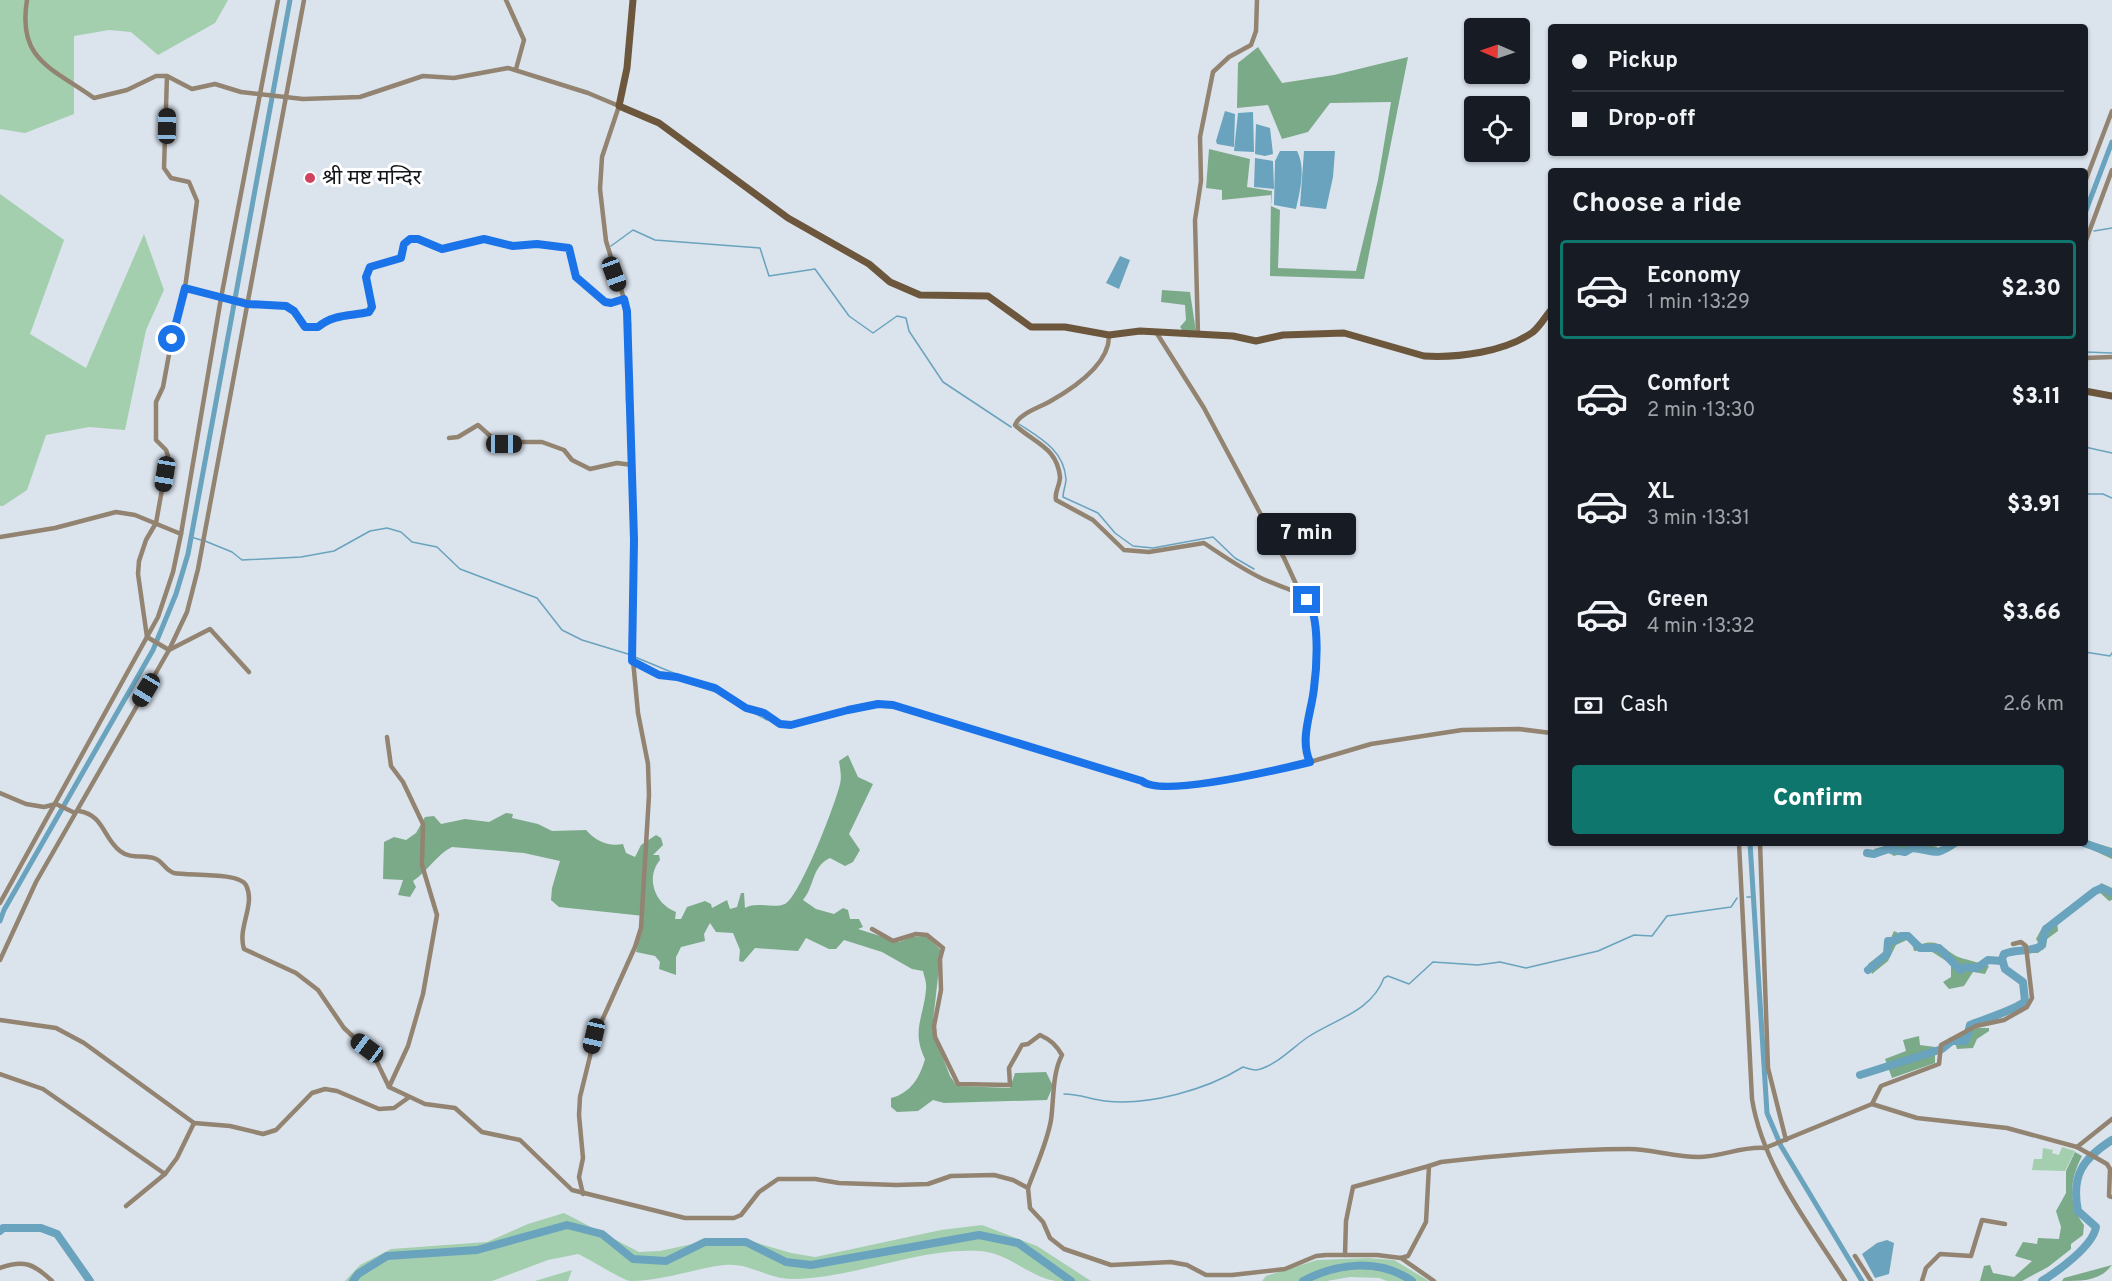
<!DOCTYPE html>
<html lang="en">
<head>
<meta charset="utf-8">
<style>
  body { margin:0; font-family:Overpass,"Noto Sans Devanagari",sans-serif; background:#242831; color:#f1f3f6; height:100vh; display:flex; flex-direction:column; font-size:22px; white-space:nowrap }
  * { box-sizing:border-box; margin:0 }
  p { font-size:20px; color:#9ea1a6 }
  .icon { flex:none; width:33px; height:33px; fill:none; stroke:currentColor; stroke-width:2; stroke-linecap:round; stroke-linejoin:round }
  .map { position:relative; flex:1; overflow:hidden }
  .details { position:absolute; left:1548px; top:168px; width:540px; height:678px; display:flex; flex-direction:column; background:#171b24; border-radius:6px; box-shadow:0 2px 4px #0004 }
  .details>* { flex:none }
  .hud { position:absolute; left:1548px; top:24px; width:540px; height:132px; border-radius:6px; box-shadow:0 2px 4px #0004; display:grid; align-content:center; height:132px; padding:0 24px; background:#171b24 }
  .needle { width:39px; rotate:272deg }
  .tools { position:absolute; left:1464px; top:18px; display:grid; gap:12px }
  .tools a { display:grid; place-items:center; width:66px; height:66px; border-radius:6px; background:#171b24; box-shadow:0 2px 4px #0004; font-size:30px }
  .end { position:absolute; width:27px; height:27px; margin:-14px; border:8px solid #1a73e8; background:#fff; box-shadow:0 0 0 3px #fff }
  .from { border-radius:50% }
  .bubble { position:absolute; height:42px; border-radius:6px; background:#171b24; box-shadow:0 2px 4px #0004; font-size:20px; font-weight:800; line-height:42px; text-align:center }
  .car { position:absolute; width:18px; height:36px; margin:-18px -9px; border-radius:8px; box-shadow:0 0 4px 2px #0007; background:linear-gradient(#222 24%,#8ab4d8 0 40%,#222 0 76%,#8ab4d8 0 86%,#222 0) }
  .hud b { display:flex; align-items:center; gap:21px; height:57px; font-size:22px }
  .hud b+b { border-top:2px solid #363941 }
  .hud i { width:15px; height:15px; background:#f1f3f6 }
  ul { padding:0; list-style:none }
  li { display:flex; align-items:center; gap:18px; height:99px; margin:0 12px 9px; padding:0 12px; border:3px solid transparent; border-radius:6px }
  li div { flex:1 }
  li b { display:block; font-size:22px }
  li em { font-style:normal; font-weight:800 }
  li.on { border-color:#0f766e }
  li>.icon { width:54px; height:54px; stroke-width:1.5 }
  h2 { padding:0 24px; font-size:27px; line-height:72px }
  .pay { display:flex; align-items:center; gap:15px; height:66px; padding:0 24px; font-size:22px }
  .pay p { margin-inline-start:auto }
  .button { display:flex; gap:12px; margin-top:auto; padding:12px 24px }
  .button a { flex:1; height:69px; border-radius:6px; background:#0f766e; color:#fff; font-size:24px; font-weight:800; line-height:69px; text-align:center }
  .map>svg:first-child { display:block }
  .green { fill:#a3cfae }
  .forest { fill:#7baa88 }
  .water { fill:#69a3bd }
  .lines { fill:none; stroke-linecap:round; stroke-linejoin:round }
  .stream { stroke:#69a3bd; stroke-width:1.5 }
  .canal { stroke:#69a3bd; stroke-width:5 }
  .river { stroke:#69a3bd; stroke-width:8 }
  .street { stroke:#938371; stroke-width:4.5 }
  .secondary { stroke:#6c573c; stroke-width:7 }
  .route { stroke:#1a73e8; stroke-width:8 }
  .poi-dot { fill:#d2425f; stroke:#fff; stroke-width:2 }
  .labels { text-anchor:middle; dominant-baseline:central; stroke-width:6; stroke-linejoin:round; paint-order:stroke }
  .poi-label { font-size:21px; fill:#131619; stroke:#fff; text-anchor:start }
</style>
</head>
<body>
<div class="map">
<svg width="2112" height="1281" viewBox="0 0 2112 1281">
  <rect width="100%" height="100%" fill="#dbe3ed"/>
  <!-- green -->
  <g class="green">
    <path d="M0,0H228L215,23L158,55L131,32L109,30L74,36V114L25,133L0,129Z"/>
    <path d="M0,194L64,240L30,334L86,368L144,234L164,290L146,330L125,430L89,427L46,435L27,490L3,506H0Z"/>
    <path d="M2062,1147L2075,1151L2065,1171L2032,1170L2034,1159H2042L2043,1148L2053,1150L2052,1153L2059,1155Z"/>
    <path d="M564,1213L639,1252L660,1251L720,1238L754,1242L791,1253L815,1257L941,1230L982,1225L1037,1246L1091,1281C1080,1281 1066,1281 1055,1281C1028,1276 1007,1252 979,1251C920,1247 855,1278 794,1279C767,1280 751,1262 724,1265C692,1269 663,1281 630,1281C620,1279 590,1259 578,1254L548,1260L492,1281H345L360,1265L391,1249L487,1242L528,1224Z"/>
    <path d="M1368,1258L1394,1260L1429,1281H1387L1379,1278L1350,1277L1327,1281H1262L1266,1276L1317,1260Z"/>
    <path d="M572,1270L568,1281H535Z"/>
  </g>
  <!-- forest -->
  <g class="forest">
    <path d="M1258,47L1282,83L1334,75L1408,57L1364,279L1270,276L1271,195L1222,200V190L1206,188L1209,149L1250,159L1247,187L1272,191L1271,206L1280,210L1278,268L1356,271L1378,180L1391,102L1330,103L1308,132L1282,139L1268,105L1237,108L1238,63Z"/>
    <path d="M1162,290L1190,292L1196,332L1189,338L1180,327L1186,320L1185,305L1161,302Z"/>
    <path d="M848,755L858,777L873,784L849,834L860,850L853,862L845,866L830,858C811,867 815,886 803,900L816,909L834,914L843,908L848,910L850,919H859L863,927L858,929L899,942L912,937L926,936L941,950L932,1030L950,1076L957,1086L1010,1088L1015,1073L1046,1072L1053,1086L1047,1100L944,1103L933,1100L918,1111L897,1112L891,1107V1098C911,1093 920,1077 925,1059C911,1030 924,1017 926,989C927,983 924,976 923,971L912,969L882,952L844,940L836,949H829L806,938L798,951L755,948L743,962L739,961L740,950L733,933L716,932L710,923L704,934L705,941L681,947L676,957V975L659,969L660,962L655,956L636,952L644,916L559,907L551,900L552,888L560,861L524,853L452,847C436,855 428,871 413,881L416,887L410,897L398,895L403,880L383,879L384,842L394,837L406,840L416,833L425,817L434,816L441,824L465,819L489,822L506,813L513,814L512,818L538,824L552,831L586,830C596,841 608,847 623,844L626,853L635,857L641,845L656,835L661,838L663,845L653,855H659L660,860C645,878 655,904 676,912L675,919H681L687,907L705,901L711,904L712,908L727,900L730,909L737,907L741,893H744L745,908C757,901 773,909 785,904C800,896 835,805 840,784C842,777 840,768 839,761Z"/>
    <path d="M2085,829L2088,833L2085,840L2112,848V859L2082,845L2081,843H2085Z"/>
    <path d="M1896,843H1907L1909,846L1921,843L1937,847L1936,854L1914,850L1894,856L1889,853L1876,857L1874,849Z"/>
    <path d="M2101,883L2112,888V900L2109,901L2097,890Z"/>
    <path d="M2057,920L2058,931L2047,939L2046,947L2038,953H2031L2029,947L2039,944L2036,939L2043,926Z"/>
    <path d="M1894,931L1901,934L1907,932L1922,944C1940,939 1942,948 1956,956C1965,960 1979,962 1989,966L1985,974L1973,972L1964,986L1949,989L1943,982L1951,977V964L1929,950L1914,951L1912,943L1907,940L1896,945L1888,961L1872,974L1868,964L1885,951Z"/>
    <path d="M1977,1028H1989V1031L1977,1039L1973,1048L1957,1049L1954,1039Z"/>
    <path d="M1919,1036L1920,1045L1935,1047V1063L1892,1078L1885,1059L1906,1051L1903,1040Z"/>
    <path d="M2075,1152L2082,1156C2070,1179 2067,1203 2084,1225L2083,1235L2071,1244V1249L2048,1267L2022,1281H1980L1984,1266L1990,1265L1993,1273L2014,1277L2032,1261L2015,1256L2023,1242L2037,1244L2038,1238L2059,1239L2061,1227L2056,1211L2066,1193V1171Z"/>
    <path d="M2112,1265C2100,1281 2083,1281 2062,1281L2064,1278Z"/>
  </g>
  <!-- water -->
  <g class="water">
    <path d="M1225,111L1235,114L1234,147L1217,144L1216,141Z"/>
    <path d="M1253,112L1254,152L1234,151L1238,113Z"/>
    <path d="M1256,124L1270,128L1273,154L1265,156L1255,154Z"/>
    <path d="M1280,151H1297C1306,168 1300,191 1296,209L1274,205L1275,161Z"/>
    <path d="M1304,151H1335L1333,177L1326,209L1300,206Z"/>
    <path d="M1255,158L1273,161L1274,189L1254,187Z"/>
    <path d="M1120,256L1130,260L1119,289L1106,283Z"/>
    <path d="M1887,1240L1894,1243L1889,1274L1875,1278L1862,1254L1877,1243Z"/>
  </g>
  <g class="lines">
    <!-- stream -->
    <g class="stream">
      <path d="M2094,231L2112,228"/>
      <path d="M611,246L633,230L655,240L760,248L769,276L815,269L849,316L873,333L897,316L906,318L909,331L943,382L1011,427"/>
      <path d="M2085,352L2112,353"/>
      <path d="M1019,424C1040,438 1064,450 1066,479C1066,485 1063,491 1063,497L1098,513L1115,533L1133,546L1153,548L1213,537L1235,558L1254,569"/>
      <path d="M2085,447L2112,453"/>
      <path d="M2085,494H2103L2112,498"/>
      <path d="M191,537L201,540"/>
      <path d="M205,541L232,552L242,560L301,557L334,551L370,531L387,528L401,532L412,542L437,547L460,569L537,598L562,630L582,640L628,654"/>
      <path d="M2085,652L2110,656L2112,653"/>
      <path d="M635,657L676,674"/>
      <path d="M681,681L719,693"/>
      <path d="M725,697L767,720"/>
      <path d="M1747,897H1753"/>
      <path d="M1064,1094C1079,1094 1090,1099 1105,1101C1148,1106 1206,1090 1243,1067C1246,1068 1253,1070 1256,1070C1275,1067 1293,1047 1308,1037C1335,1019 1371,1012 1384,978L1388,976L1409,984L1433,962L1478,965L1500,962L1526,968L1598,951L1634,935L1652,936L1667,916L1731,907L1737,898"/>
    </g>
    <!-- canal -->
    <g class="canal">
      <path d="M2085,213L2112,142"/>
      <path d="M1750,843L1767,1113L1781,1146L1862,1281"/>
      <path d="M0,921L4,910L153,650L176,594L188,554L290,0"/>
    </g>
    <!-- river -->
    <g class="river">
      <path d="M2084,843L2112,853"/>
      <path d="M1867,853L1874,854L1888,849L1905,852L1912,848C1936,850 1933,858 1955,843"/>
      <path d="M1868,970L1887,954L1888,941H1894L1901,936H1908L1920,948H1939L1960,970L1966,967L1977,968L1988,960L2002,961"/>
      <path d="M1969,1029L1970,1025C1982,1020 2018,1009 2025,1001L2023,982L2005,969L2002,959L2004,954C2018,948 2029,953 2041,946L2046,929L2095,891L2102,888L2112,893"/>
      <path d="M1860,1075L1942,1049L1952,1041H1965L1969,1032"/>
      <path d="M0,1231L3,1228H41L57,1234L90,1281"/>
      <path d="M353,1281L358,1274L387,1256L477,1250L567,1225L602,1234L633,1259L666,1261L705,1242H746L786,1262L811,1265L979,1235L1018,1243L1071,1281"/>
      <path d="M1303,1281C1337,1263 1379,1258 1412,1281"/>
      <path d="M2042,1281C2058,1271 2093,1246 2096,1227L2078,1211C2071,1176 2082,1159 2112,1140"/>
    </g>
    <!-- street -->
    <g class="street">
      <path d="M27,0C17,60 52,68 94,98L127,90L156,76H167L192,89L215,84L241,92L303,99L360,97L423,76L454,78L508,68L588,93L619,106L602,157L600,189L606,241L625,302L629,323L628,401L632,442L634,548L631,639L638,713L648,764L649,795L641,928L635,947L595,1036L580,1097L579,1115L583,1158L579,1177L583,1194"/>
      <path d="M506,0L524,40L516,69"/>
      <path d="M167,76L164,168L171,178L189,182L197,201L185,288L244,301L247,304C278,307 285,297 305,327H318C333,314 351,316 369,312L372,307L366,277L370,268L401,258L404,244L410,239H418L442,249L484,239L513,246L537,244L569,248L576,277L595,295L611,304L624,299"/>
      <path d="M2085,182L2112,111"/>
      <path d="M2085,243L2112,170"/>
      <path d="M1156,332L1204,408L1284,558L1302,597"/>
      <path d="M1109,335C1110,364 1072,389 1049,402C1038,408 1019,414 1015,425C1034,443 1057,447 1060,477C1060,486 1054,492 1056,500L1093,520L1124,550L1149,552L1204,543C1223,556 1242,569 1263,579C1278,586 1295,589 1308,601C1320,612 1316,673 1314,690C1311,713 1300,740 1310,762L1371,744L1462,730L1519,729L1551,733"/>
      <path d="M1198,335L1195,220L1201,181L1200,137L1213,72L1229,57L1251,45L1256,31L1257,0"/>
      <path d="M2085,358L2112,357"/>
      <path d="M449,438L458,437L478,425L497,442H542L564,450L572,460L590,469L617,463L632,465"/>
      <path d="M0,537L55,528L116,512L135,515L181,534"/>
      <path d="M169,650L187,612L198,569L304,0"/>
      <path d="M169,650L210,629L249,672"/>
      <path d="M632,661L659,675L677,677L715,688L746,708L764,713L780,725H791L848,709L878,704L893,705L1141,781C1162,799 1281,769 1310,762"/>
      <path d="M387,737L391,766L403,782L423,824L422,865L437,915L423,994L408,1046L389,1087"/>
      <path d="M0,793L26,804L44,807L56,804L75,813"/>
      <path d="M79,811C104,815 103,838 120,851C131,860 145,854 156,859C163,862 166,871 174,873C188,876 239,872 246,885C256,905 237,927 244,949L296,973L318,990L344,1028L374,1056L389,1087L425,1104L455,1108L482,1132L520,1140L572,1190L685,1218H734L741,1215L759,1192L778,1179H815L839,1183L896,1185L928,1184L951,1176L994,1175L1013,1180L1028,1188L1030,1208L1043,1222L1050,1238L1064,1249L1111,1265L1171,1262L1187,1265L1206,1275H1232L1285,1269L1316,1256L1326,1255H1377L1401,1258L1408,1256L1426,1222L1429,1166L1441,1162C1504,1155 1566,1149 1629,1149C1652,1149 1674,1157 1698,1157C1721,1157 1742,1146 1765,1148L1872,1104L1917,1118L2007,1128L2077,1147L2107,1164L2110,1169L2109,1196L2112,1197"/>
      <path d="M1739,843L1752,1099C1763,1167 1809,1224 1845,1281"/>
      <path d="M1760,843L1768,1068L1786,1140"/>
      <path d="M0,903L158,617L173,572L181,534L221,298L278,0"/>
      <path d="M872,929L893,941L916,934L927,935L943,948L940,959L941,990L934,1026L935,1037L958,1084L1010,1085L1009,1068L1022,1045L1028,1044L1040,1035C1051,1040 1056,1045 1062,1055C1052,1074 1054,1099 1051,1120C1047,1143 1036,1166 1028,1188"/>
      <path d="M0,960L36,882L169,650L147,637L138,574L139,561L146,540L156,523L168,456L166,450L156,440V402L163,387L175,322L185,288"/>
      <path d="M0,1020L56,1028L84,1043L194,1123"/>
      <path d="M0,1074L43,1089L165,1174L177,1158L194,1123L230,1126L263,1134L276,1130L312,1093L325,1089L337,1091L379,1109L394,1108L408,1098"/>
      <path d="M1872,1104L1881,1086L1939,1064L1941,1045L1976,1026L2004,1020L2027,1007L2032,998L2026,946L2021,942L2013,944"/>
      <path d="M2077,1147L2112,1119"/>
      <path d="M126,1206L165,1174"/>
      <path d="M1345,1255L1346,1221L1353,1187L1429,1166"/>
      <path d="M1855,1256L1871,1281"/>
      <path d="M1401,1258L1434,1281"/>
      <path d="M0,1268C24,1259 34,1264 52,1281"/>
      <path d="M1922,1281L1926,1268L1940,1254L1971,1256L1982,1220L2005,1224"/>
    </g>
    <!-- secondary -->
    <g class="secondary">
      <path d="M633,0L627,68L619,106L659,123L788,218L869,264L890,282L920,295L988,296L1031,327H1065L1109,335L1140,331L1233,336L1256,341L1283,335L1344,333L1424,356C1458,358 1505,352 1533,332C1540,326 1545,317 1551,310"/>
      <path d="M2085,391L2112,396"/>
    </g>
  </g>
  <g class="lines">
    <!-- route -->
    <path class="route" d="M172,339L185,288L247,304L286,306L294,311L305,327H318C333,314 351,316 369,312L372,307L366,277L370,267L401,258L404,244L410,239H418L442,249L484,239L513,246L537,244L569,248L576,277L605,302L611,303L624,299L627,311L634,540L632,661L659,675L677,677L715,688L746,708L764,713L780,724L791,725L848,710L878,704L893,705L1142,781C1162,798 1281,769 1310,762C1299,739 1312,711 1314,688C1317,666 1320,616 1307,600"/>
  </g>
  <!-- markers -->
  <circle class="poi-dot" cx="310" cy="178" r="6"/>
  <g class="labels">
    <!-- poi labels -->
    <g class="poi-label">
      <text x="322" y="178">श्री मष्ट मन्दिर</text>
    </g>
  </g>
</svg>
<div class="tools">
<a><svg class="needle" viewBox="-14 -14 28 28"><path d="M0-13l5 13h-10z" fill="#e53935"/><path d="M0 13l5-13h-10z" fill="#9ea1a6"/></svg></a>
<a><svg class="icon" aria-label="locate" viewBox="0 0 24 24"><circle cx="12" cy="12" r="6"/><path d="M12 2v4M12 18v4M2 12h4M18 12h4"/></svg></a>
</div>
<i class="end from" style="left:172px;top:339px"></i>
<i class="end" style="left:1307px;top:600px"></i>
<div class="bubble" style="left:1257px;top:513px;width:99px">7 min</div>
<i class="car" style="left:167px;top:126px;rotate:1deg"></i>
<i class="car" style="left:614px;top:274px;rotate:160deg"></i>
<i class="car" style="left:504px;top:444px;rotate:90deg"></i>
<i class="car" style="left:165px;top:474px;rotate:189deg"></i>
<i class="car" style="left:146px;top:690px;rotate:211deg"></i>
<i class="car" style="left:594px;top:1036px;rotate:193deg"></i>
<i class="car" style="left:367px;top:1048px;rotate:307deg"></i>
<div class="hud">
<b><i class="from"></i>Pickup</b>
<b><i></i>Drop-off</b>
</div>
<section class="details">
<h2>Choose a ride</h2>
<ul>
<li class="on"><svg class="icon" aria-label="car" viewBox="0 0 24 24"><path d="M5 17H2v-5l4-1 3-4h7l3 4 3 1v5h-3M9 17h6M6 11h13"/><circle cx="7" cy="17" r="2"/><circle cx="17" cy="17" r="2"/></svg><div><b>Economy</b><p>1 min · 13:29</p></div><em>$2.30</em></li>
<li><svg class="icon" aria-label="car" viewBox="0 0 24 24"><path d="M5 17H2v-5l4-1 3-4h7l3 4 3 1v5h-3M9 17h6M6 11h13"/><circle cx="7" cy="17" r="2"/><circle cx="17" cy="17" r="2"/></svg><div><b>Comfort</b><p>2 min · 13:30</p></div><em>$3.11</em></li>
<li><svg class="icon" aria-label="car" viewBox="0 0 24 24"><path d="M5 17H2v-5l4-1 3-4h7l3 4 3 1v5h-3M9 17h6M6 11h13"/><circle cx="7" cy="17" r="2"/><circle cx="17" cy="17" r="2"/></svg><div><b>XL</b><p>3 min · 13:31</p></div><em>$3.91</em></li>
<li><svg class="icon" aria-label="car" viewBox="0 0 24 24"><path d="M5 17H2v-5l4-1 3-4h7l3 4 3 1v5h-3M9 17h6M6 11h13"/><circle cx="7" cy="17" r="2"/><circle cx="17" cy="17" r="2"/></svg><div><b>Green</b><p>4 min · 13:32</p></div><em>$3.66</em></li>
</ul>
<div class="pay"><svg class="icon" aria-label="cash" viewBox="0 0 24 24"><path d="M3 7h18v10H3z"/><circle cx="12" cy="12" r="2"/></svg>Cash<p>2.6 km</p></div>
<div class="button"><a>Confirm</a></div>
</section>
</div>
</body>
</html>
